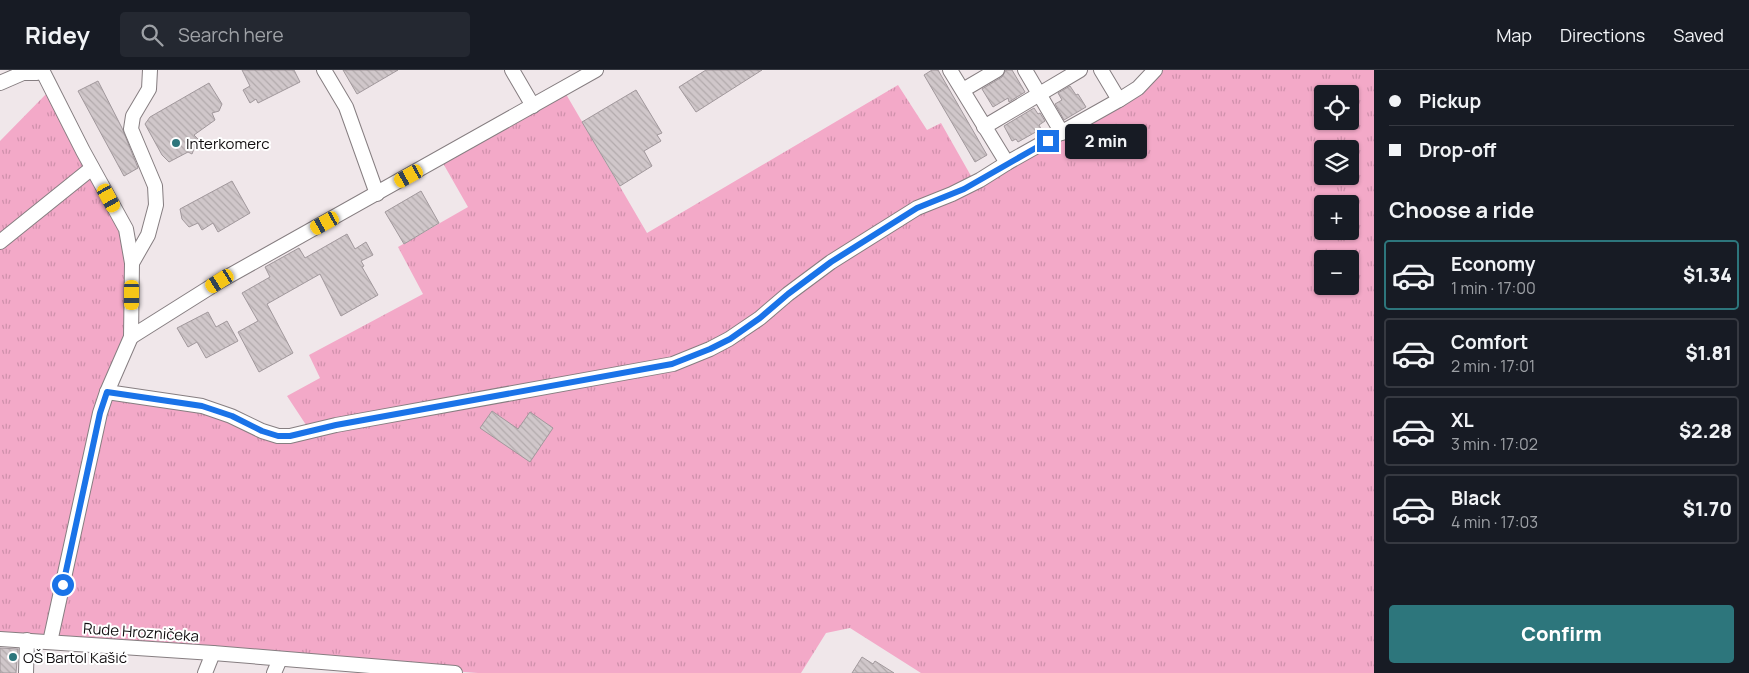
<!DOCTYPE html>
<html lang="en">
<head>
<meta charset="utf-8">
<style>
  body { margin:0; font-family:Manrope,sans-serif; background:#242831; color:#f1f3f6; height:100vh; display:flex; flex-direction:column; font-size:19px; white-space:nowrap }
  * { box-sizing:border-box; margin:0 }
  p { font-size:16px; color:#9ea1a6 }
  .icon { flex:none; width:28px; height:28px; fill:none; stroke:currentColor; stroke-width:2; stroke-linecap:round; stroke-linejoin:round }
  .map { position:relative; flex:1; overflow:hidden }
  .details { display:flex; flex-direction:column; background:#171b24; width:375px }
  .details>* { flex:none }
  .hud { display:grid; align-content:center; height:110px; padding:0 15px; background:#171b24 }
  .controls { position:absolute; left:1314px; top:15px; display:grid; gap:10px }
  .controls a { display:grid; place-items:center; width:45px; height:45px; border-radius:5px; background:#171b24; box-shadow:0 1px 4px #0004; font-size:25px }
  .end { position:absolute; width:22px; height:22px; margin:-11px; border:6px solid #1a73e8; background:#fff; box-shadow:0 0 0 2px #fff }
  .from { border-radius:50% }
  .bubble { position:absolute; height:35px; border-radius:5px; background:#171b24; box-shadow:0 1px 4px #0004; font-size:16px; font-weight:800; line-height:35px; text-align:center }
  .car { position:absolute; width:15px; height:30px; margin:-15px -8px; border-radius:6px; box-shadow:0 0 4px 1px #0007; background:linear-gradient(#f5c518 24%,#345 0 40%,#f5c518 0 76%,#345 0 86%,#f5c518 0) }
  .hud b { display:flex; align-items:center; gap:18px; height:48px; font-size:19px }
  .hud b+b { border-top:1px solid #363941 }
  .hud i { width:12px; height:12px; background:#f1f3f6 }
  ul { padding:0; list-style:none }
  li { display:flex; align-items:center; gap:15px; height:70px; margin:0 10px 8px; padding:0 5px; border:2px solid #363941; border-radius:5px }
  li div { flex:1 }
  li b { display:block; font-size:19px }
  li em { font-style:normal; font-weight:800 }
  li.on { border-color:#2d767c }
  li>.icon { width:45px; height:45px; stroke-width:1.5 }
  h2 { padding:0 15px; font-size:22px; line-height:60px }
  .cta { display:flex; gap:10px; margin-top:auto; padding:10px 15px }
  .cta a { flex:1; height:58px; border-radius:5px; background:#2d767c; color:#fff; font-size:20px; font-weight:800; line-height:58px; text-align:center }
  header { display:flex; align-items:center; gap:30px; box-sizing:border-box; height:70px; padding:0 25px; background:#171b24; border-bottom:1px solid #363941 }
  header strong { font-size:24px }
  nav { display:flex; gap:28px; margin-inline-start:auto; font-size:18px }
  .search { width:350px; height:45px; background:#242831; display:flex; align-items:center; gap:12px; box-sizing:border-box; padding:0 18px; border-radius:5px; color:#9ea1a6; font-size:19px }
  main { display:flex; flex:1; min-height:0 }
  .map>svg:first-child { display:block }
  .grass { fill:url(#grass-tufts); fill-rule:evenodd }
  .building { fill:url(#building-back-hatch); stroke:#a1989c }
  .lines { fill:none; stroke-linecap:round; stroke-linejoin:round }
  .minor-casing { stroke:#867e81; stroke-width:16 }
  .minor { stroke:#fff; stroke-width:14 }
  .route { stroke:#1a73e8; stroke-width:6 }
  .poi-dot { fill:#2d767c; stroke:#fff; stroke-width:2 }
  .labels { text-anchor:middle; dominant-baseline:central; stroke-width:4; stroke-linejoin:round; paint-order:stroke }
  .poi-label { font-size:15px; fill:#110e10; stroke:#fff; text-anchor:start }
  .street-label { font-size:15px; fill:#110e10; stroke:#fff }
</style>
</head>
<body>
<header>
<strong>Ridey</strong>
<div class="search"><svg class="icon" aria-label="search" viewBox="0 0 24 24"><circle cx="10" cy="10" r="6"/><path d="M15 15l6 6"/></svg>Search here</div>
<nav><a>Map</a><a>Directions</a><a>Saved</a></nav>
</header>
<main>
<div class="map">
<svg width="1374" height="603" viewBox="0 0 1374 603">
  <defs>
    <pattern id="grass-tufts" width="24" height="20" patternUnits="userSpaceOnUse" patternTransform="scale(1.25)"><rect width="24" height="20" fill="#f3a9c8"/><path d="M3 7l-1-3M5 7V3M7 7l1-3M15 17l-1-3M17 17v-4M19 17l1-3" fill="none" stroke="#cf90ab"/></pattern>
    <pattern id="building-back-hatch" width="6" height="6" patternUnits="userSpaceOnUse" patternTransform="scale(1.25)"><rect width="6" height="6" fill="#d0c7ca"/><path d="M-1 5l2 2M0 0l6 6M5-1l2 2" fill="none" stroke="#b2aaac"/></pattern>
  </defs>
  <rect width="100%" height="100%" fill="#f0e7ea"/>
  <!-- grass -->
  <path class="grass" d="M1155,0H1374V603H921L850,558L826,563L801,603H478L0,568V71L51,19L126,159L131,267L107,322L202,336L262,361H310L287,326L320,308L309,285L423,224L398,177L468,137L440,88L563,19L647,163L898,15L927,60L941,53L975,113ZM1322,24H1350V51H1322ZM1322,79H1350V106H1322ZM1322,134H1350V161H1322ZM1322,189H1350V216H1322Z"/>
  <!-- building -->
  <g class="building">
    <path d="M242,0H294L300,12L258,33L256,29L250,33L243,20L250,16Z"/>
    <path d="M343,0H398L357,24Z"/>
    <path d="M706,0H762L696,42L679,17Z"/>
    <path d="M932,0H938L987,85L975,92L924,5Z"/>
    <path d="M1006,0H1012L1025,22L1009,32L1008,28L993,37L982,19L1002,7Z"/>
    <path d="M98,11L122,58L138,98L124,106L78,21Z"/>
    <path d="M209,13L222,34L219,41L212,43L215,50L194,65L198,69L192,84L188,82L169,92L162,85L145,54L150,47Z"/>
    <path d="M1070,16L1076,25L1078,24L1086,37L1064,50L1055,34L1062,30L1058,23Z"/>
    <path d="M636,20L662,63L657,65L661,71L644,81L652,96L620,116L582,52Z"/>
    <path d="M1034,38L1038,44L1040,43L1045,51L1039,55L1041,59L1018,72L1016,69L1012,71L1004,56Z"/>
    <path d="M232,111L250,143L218,162L213,153L202,160L198,153L189,157L182,149L180,139Z"/>
    <path d="M421,121L439,153L404,174L385,142Z"/>
    <path d="M347,164L355,179L366,172L373,185L361,191L364,196L362,197L378,225L341,246L320,204L267,234L293,283L259,302L238,262L258,251L242,223L270,207L265,197L299,178L305,188Z"/>
    <path d="M208,242L216,257L227,251L238,271L206,288L197,272L188,277L177,258Z"/>
    <path d="M492,341L518,359L530,342L553,358L530,392L480,358Z"/>
    <path d="M0,578L18,579L16,603H0Z"/>
    <path d="M862,587L873,594L875,591L894,603H852Z"/>
  </g>
  <g class="lines">
    <!-- minor casing -->
    <g class="minor-casing">
      <g id="minor">
        <path d="M42,0L83,81L126,159L132,193"/>
        <path d="M324,0L346,37L377,124"/>
        <path d="M512,0L533,36"/>
        <path d="M950,0L1007,93"/>
        <path d="M1025,0L1062,63"/>
        <path d="M1101,0L1119,30"/>
        <path d="M0,13L23,3H37L41,0"/>
        <path d="M963,20L997,0"/>
        <path d="M984,57L1080,0"/>
        <path d="M0,172L92,98"/>
        <path d="M131,267L220,211L596,0"/>
        <path d="M107,322L202,336L231,346L262,361L278,366H290L336,355L673,294L710,279L729,269L760,248L788,224L831,192L917,138L952,124L980,110L1007,93L1119,30L1138,18L1155,0"/>
        <path d="M0,569L213,583L455,603"/>
        <path d="M50,572L100,343L107,322L131,267L132,193L148,165L156,135L155,116L131,59L133,46L149,19L150,0"/>
        <path d="M26,603L27,570"/>
        <path d="M205,603L213,583"/>
        <path d="M274,603L280,589"/>
      </g>
    </g>
    <!-- minor -->
    <use href="#minor" class="minor"/>
  </g>
  <g class="lines">
    <!-- route -->
    <path class="route" d="M63,515L100,343L107,322L202,336L232,346L262,361L278,366H290L336,355L672,294L710,279L730,269L760,248L788,224L831,192L917,138L964,119L1048,71"/>
  </g>
  <!-- markers -->
  <g class="poi-dot">
    <circle cx="176" cy="73" r="5"/>
    <circle cx="13" cy="587" r="5"/>
  </g>
  <g class="labels">
    <!-- poi labels -->
    <g class="poi-label">
      <text x="186" y="73">Interkomerc</text>
      <text x="23" y="587">OŠ Bartol Kašić</text>
    </g>
    <!-- street labels -->
    <g class="street-label">
      <text transform="translate(141 562) rotate(4)">Rude Hrozničeka</text>
    </g>
  </g>
</svg>
<div class="controls">
<a><svg class="icon" aria-label="locate" viewBox="0 0 24 24"><circle cx="12" cy="12" r="6"/><path d="M12 2v4M12 18v4M2 12h4M18 12h4"/></svg></a>
<a><svg class="icon" aria-label="layers" viewBox="0 0 24 24"><path d="M12 4l9 5-9 5-9-5zM3 14l9 5 9-5"/></svg></a>
<a>+</a>
<a>−</a>
</div>
<i class="end from" style="left:63px;top:515px"></i>
<i class="end" style="left:1048px;top:71px"></i>
<div class="bubble" style="left:1065px;top:54px;width:82px">2 min</div>
<i class="car" style="left:409px;top:106px;rotate:241deg"></i>
<i class="car" style="left:109px;top:128px;rotate:151deg"></i>
<i class="car" style="left:325px;top:153px;rotate:241deg"></i>
<i class="car" style="left:220px;top:211px;rotate:238deg"></i>
<i class="car" style="left:132px;top:225px;rotate:180deg"></i>
</div>
<section class="details">
<div class="hud">
<b><i class="from"></i>Pickup</b>
<b><i></i>Drop-off</b>
</div>
<h2>Choose a ride</h2>
<ul>
<li class="on"><svg class="icon" aria-label="car" viewBox="0 0 24 24"><path d="M5 17H2v-5l4-1 3-4h7l3 4 3 1v5h-3M9 17h6M6 11h13"/><circle cx="7" cy="17" r="2"/><circle cx="17" cy="17" r="2"/></svg><div><b>Economy</b><p>1 min · 17:00</p></div><em>$1.34</em></li>
<li><svg class="icon" aria-label="car" viewBox="0 0 24 24"><path d="M5 17H2v-5l4-1 3-4h7l3 4 3 1v5h-3M9 17h6M6 11h13"/><circle cx="7" cy="17" r="2"/><circle cx="17" cy="17" r="2"/></svg><div><b>Comfort</b><p>2 min · 17:01</p></div><em>$1.81</em></li>
<li><svg class="icon" aria-label="car" viewBox="0 0 24 24"><path d="M5 17H2v-5l4-1 3-4h7l3 4 3 1v5h-3M9 17h6M6 11h13"/><circle cx="7" cy="17" r="2"/><circle cx="17" cy="17" r="2"/></svg><div><b>XL</b><p>3 min · 17:02</p></div><em>$2.28</em></li>
<li><svg class="icon" aria-label="car" viewBox="0 0 24 24"><path d="M5 17H2v-5l4-1 3-4h7l3 4 3 1v5h-3M9 17h6M6 11h13"/><circle cx="7" cy="17" r="2"/><circle cx="17" cy="17" r="2"/></svg><div><b>Black</b><p>4 min · 17:03</p></div><em>$1.70</em></li>
</ul>
<div class="cta"><a>Confirm</a></div>
</section>
</main>
</body>
</html>
